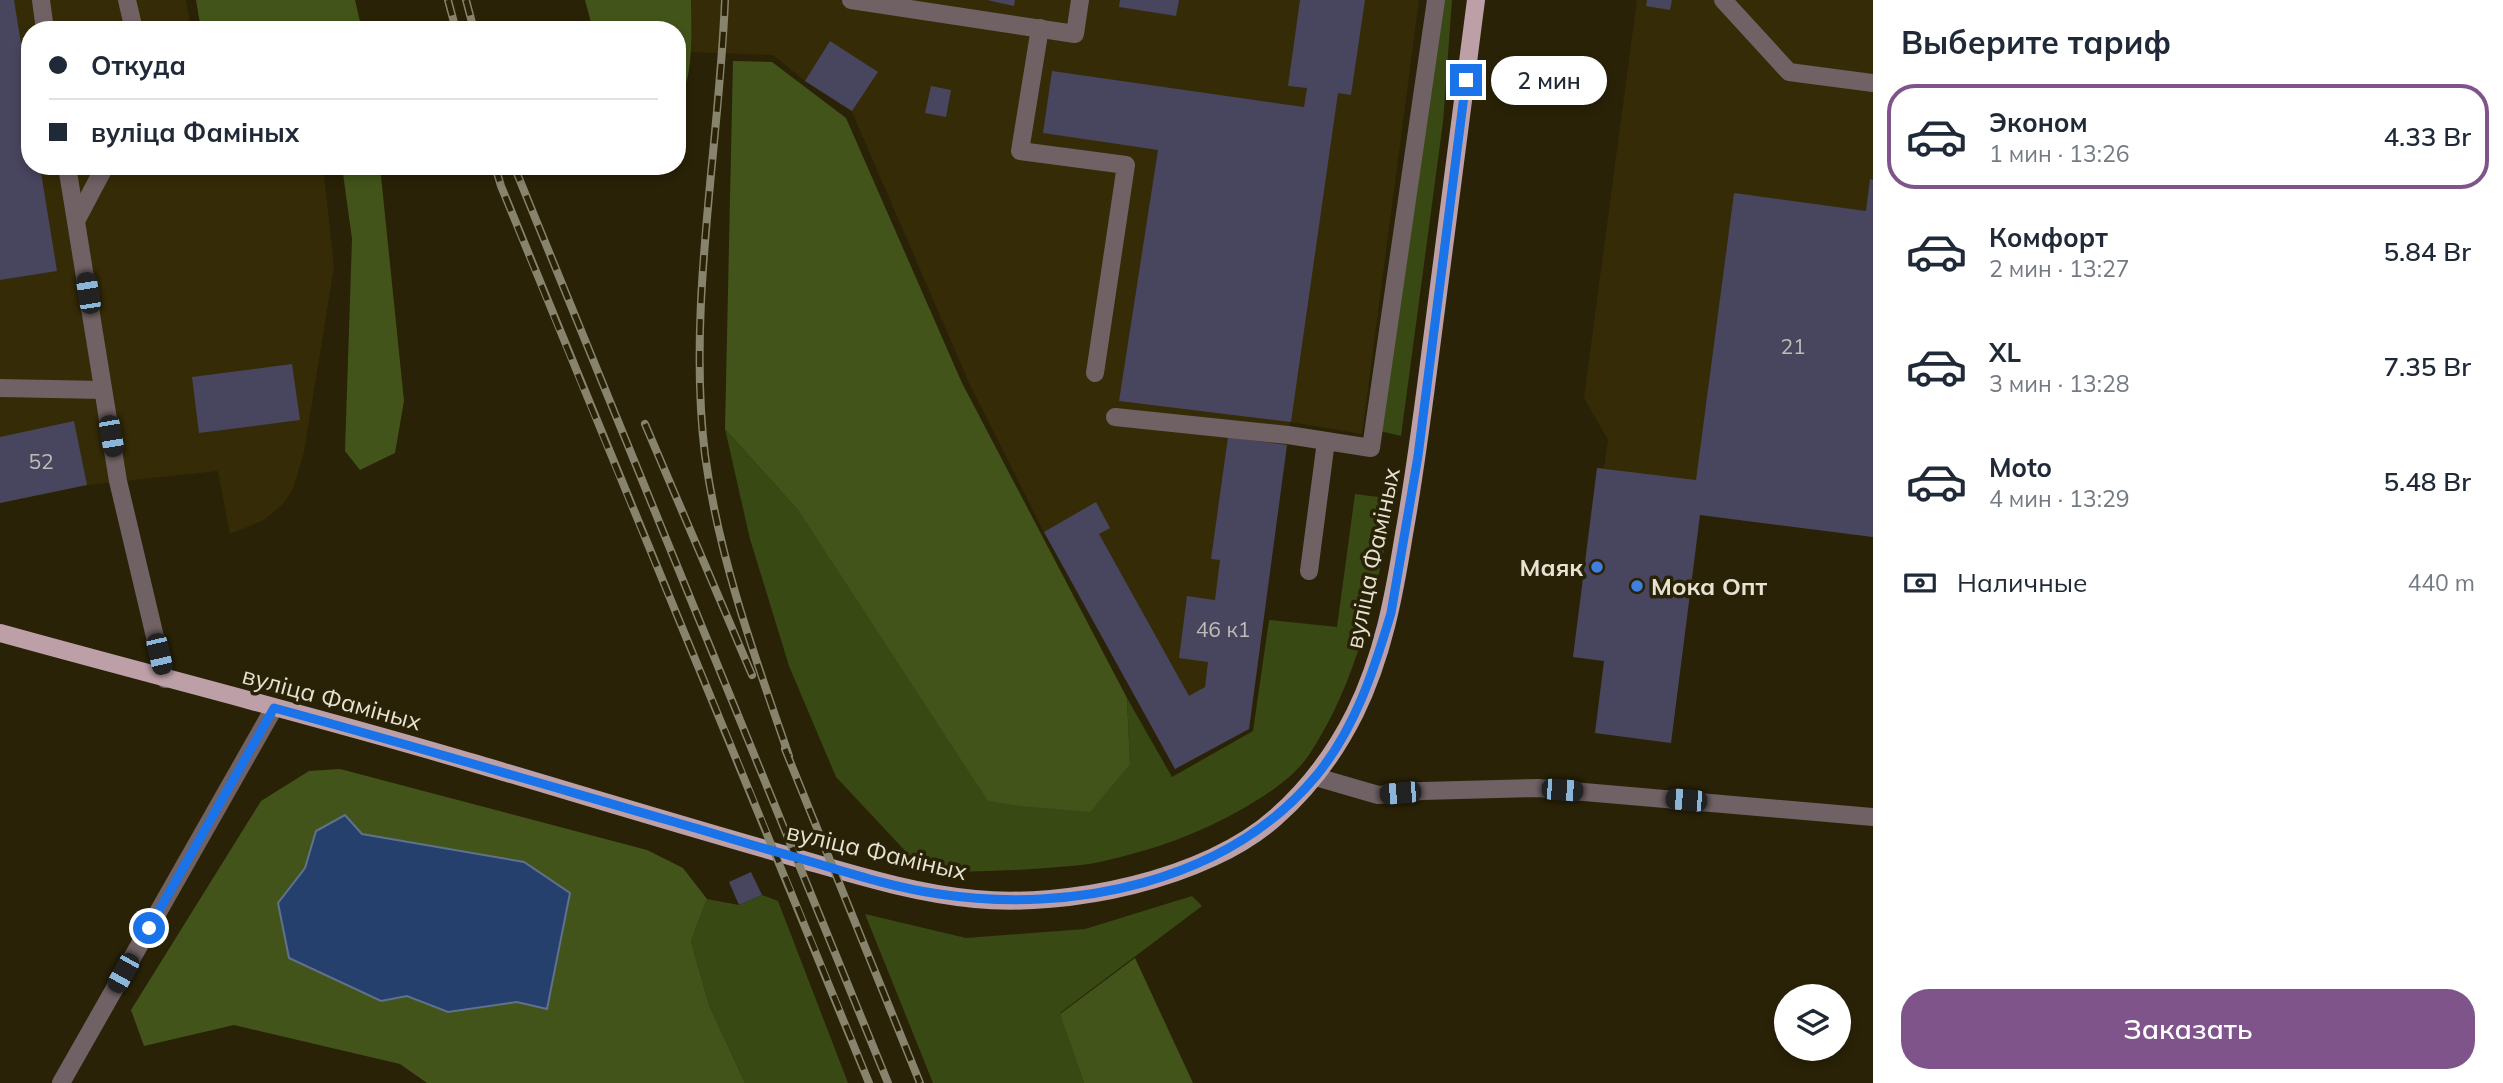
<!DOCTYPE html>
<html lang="ru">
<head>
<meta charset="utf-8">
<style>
  body { margin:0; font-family:Mulish,sans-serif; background:#f2f2f3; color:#1f2937; height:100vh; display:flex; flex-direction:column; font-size:26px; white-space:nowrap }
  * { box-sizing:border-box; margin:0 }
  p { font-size:23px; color:#747a83 }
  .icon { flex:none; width:38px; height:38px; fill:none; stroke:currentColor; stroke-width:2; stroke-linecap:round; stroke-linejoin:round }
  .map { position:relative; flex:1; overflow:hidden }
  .sheet { display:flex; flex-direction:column; background:#fff; width:630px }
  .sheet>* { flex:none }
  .top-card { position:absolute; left:21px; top:21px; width:665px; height:154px; border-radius:28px; box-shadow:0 4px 10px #0003; display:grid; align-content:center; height:154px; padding:0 28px; background:#fff }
  .fabs { position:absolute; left:1774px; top:984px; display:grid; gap:14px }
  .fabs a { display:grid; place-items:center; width:77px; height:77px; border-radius:50%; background:#fff; box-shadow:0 4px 10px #0003; font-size:35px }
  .end { position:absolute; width:32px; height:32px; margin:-16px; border:9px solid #1a73e8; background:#fff; box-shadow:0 0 0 4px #fff }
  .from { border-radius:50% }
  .bubble { position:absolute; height:49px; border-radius:24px; background:#fff; box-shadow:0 4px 10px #0003; font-size:23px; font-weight:600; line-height:49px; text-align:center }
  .car { position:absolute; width:21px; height:42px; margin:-21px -10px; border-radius:9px; box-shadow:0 0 5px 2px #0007; background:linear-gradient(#222 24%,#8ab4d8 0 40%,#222 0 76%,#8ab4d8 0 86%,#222 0) }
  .top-card b { display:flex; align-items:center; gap:24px; height:66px; font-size:26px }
  .top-card b+b { border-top:2px solid #e0e1e3 }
  .top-card i { width:18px; height:18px; background:#1f2937 }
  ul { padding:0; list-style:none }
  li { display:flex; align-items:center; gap:21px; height:105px; margin:0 14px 10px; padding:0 14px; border:4px solid transparent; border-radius:28px }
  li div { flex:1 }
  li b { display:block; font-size:26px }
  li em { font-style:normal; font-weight:600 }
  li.selected { border-color:#7f548a }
  li>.icon { width:63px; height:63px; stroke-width:1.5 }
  h2 { padding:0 28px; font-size:32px; line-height:84px }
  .pay { display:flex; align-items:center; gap:18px; height:77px; padding:0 28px; font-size:26px }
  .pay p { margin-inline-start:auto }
  .action { display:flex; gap:14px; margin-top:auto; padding:14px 28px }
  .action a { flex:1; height:80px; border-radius:28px; background:#7f548a; color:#fff; font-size:28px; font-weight:600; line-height:80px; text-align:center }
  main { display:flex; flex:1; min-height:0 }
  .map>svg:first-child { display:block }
  .built { fill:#352b07 }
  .green { fill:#394913 }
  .forest { fill:#43541a; fill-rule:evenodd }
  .water { fill:#26406d; stroke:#60718c; stroke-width:2 }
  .building { fill:#48455e }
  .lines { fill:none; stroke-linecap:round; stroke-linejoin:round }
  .minor { stroke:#6f6164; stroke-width:18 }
  .major { stroke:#bda0a7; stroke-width:18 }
  .rail-casing { stroke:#88836d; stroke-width:8 }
  .rail { stroke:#292207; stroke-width:5; stroke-dasharray:16; stroke-linecap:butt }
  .route { stroke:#1a73e8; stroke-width:9 }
  .shop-dot { fill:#3f7fe0; stroke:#292207; stroke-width:2.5 }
  .labels { text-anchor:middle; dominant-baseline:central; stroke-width:7; stroke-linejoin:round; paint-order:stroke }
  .number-label { font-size:21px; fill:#bfbcb6 }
  .street-label { font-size:24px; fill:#e7e3d3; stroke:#292207 }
  .poi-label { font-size:24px; font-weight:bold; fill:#e7e3d3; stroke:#292207; text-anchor:end }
</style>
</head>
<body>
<main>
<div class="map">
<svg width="1873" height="1083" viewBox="0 0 1873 1083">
  <rect width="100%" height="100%" fill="#292207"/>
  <!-- built -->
  <g class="built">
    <path d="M0,0H186L191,30H30V166H323L334,267L304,452L293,489L283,504L264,520L230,534L218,471L87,485L0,503Z"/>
    <path d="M691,0H1419L1362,434L1290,422L1249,729L1175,769L1044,532L970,385L852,112L805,81L773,55L690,52Z"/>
    <path d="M1637,0H1873V537L1700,515L1671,743L1595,733L1604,661L1573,657L1597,468H1604L1608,440L1584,398Z"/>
  </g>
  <!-- green -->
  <g class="green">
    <path d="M1443,0H1452L1443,122L1401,436L1380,431Z"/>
    <path d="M725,429L799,511L1130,764L1127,698L1172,777L1253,731L1269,620L1337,627L1355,494L1394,499C1377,587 1360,678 1309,755C1293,778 1268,794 1244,808C1200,834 1150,851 1100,862C1086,865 1072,866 1058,867C1013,871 969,872 925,872L836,777L789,666L750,539Z"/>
    <path d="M762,895L778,901L848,1083H745L709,1005L691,941L707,899L739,905Z"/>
    <path d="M1192,896L1202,906L1060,1013L1084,1083H933L865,914L966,938L1085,929Z"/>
  </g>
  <!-- forest -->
  <g class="forest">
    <path d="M196,0H355L362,30H201Z"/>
    <path d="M585,0H691C691,26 695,82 677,101V30H593Z"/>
    <path d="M733,61L772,62L846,118L962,383L1127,698L1130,764L1090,812L1021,806L988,801L799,511L725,429Z"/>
    <path d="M342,166H380L404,401L395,453L360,470L345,451L352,239Z"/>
    <path d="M340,769L647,850L683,868L707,899L691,941L709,1005L745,1083H427L400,1064L234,1025L144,1046L131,1010L261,801L309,771ZM362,834L524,862L546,1008L517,1002L448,1012L407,996L381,1001L278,903L305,868Z"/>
    <path d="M1135,958L1193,1083H1084L1060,1014Z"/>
  </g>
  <!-- water -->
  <path class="water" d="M345,815L362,834L524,862L570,893L547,1009L517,1002L448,1012L407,996L381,1001L289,958L278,903L305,868L316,831Z"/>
  <!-- building -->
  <g class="building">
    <path d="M0,0H14L30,99V166H40L57,271L0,280Z"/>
    <path d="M987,0H1015L1014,6Z"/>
    <path d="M1120,0H1179L1176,16L1119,7Z"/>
    <path d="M1300,0H1365L1351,95L1338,93L1291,422L1119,401L1158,150L1043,133L1052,71L1304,107L1307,88L1288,86Z"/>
    <path d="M1647,0H1672L1670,10L1646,6Z"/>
    <path d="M830,41L878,72L852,111L805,81Z"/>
    <path d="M931,86L951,90L946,117L925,113Z"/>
    <path d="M1870,179L1873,180V537L1700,515L1671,743L1595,733L1604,661L1573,657L1597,468L1696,480L1734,193L1866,211Z"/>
    <path d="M292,364L300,420L199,433L192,377Z"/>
    <path d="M74,421L87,485L0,503V437Z"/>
    <path d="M1228,437L1287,445L1249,729L1175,769L1044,532L1096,502L1110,528L1099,534L1189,696L1205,687L1208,662L1179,658L1187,596L1215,600L1220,560L1211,559Z"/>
    <path d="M751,872L762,895L739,905L729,882Z"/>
  </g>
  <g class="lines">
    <!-- minor -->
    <g class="minor">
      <path d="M41,0L45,30"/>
      <path d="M127,0L134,30"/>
      <path d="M851,0L1075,34L1080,0"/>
      <path d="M1723,0L1789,72L1873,83"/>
      <path d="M1040,28L1020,151L1126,165L1095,373"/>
      <path d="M67,166L118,481L165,679"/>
      <path d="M76,221L105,166"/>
      <path d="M0,388L103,390"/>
      <path d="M1115,417L1288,435L1371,448L1436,0"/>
      <path d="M1309,571L1326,441"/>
      <path d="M1316,777L1378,795L1422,791L1538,788L1873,817"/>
      <path d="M61,1083L274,708"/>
    </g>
    <!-- major -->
    <path class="major" d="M0,633C159,677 319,717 477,764C582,795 687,827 793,857C853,874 912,893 975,899C1066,908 1206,880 1276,817C1309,788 1335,753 1355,713C1383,656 1394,596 1404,534C1414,479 1421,425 1428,371C1444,247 1460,124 1476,0"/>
    <!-- rail casing -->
    <g class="rail-casing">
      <g id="rail">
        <path d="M448,0L456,30"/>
        <path d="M466,0L474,30"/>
        <path d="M725,0C719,149 687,308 705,455C719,559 755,657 789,756"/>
        <path d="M495,166L501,186C622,486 748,783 869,1083"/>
        <path d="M514,166L888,1083"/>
        <path d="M645,424L752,675"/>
        <path d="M785,749L920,1083"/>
      </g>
    </g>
    <!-- rail -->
    <use href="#rail" class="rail"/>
  </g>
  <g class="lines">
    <!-- route -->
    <path class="route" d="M149,928L274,708C407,744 539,783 671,821C713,833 754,846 795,857C843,871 890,887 939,894C1071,914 1227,883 1316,776C1355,729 1374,670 1391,613L1418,456L1466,80"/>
  </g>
  <!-- markers -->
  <g class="shop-dot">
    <circle cx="1597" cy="567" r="7"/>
    <circle cx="1637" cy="586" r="7"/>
  </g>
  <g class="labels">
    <!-- number labels -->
    <g class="number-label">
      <text x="1793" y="346">21</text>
      <text x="41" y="461">52</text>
      <text x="1223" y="629">46 к1</text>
    </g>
    <!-- street labels -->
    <g class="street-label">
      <text transform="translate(1372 558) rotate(-78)">вуліца Фаміных</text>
      <text transform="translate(332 698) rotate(15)">вуліца Фаміных</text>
      <text transform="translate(877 851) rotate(13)">вуліца Фаміных</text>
    </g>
    <!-- poi labels -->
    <g class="poi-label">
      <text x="1583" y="567">Маяк</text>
      <text x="1651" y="586" text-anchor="start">Мока Опт</text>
    </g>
  </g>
</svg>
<div class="fabs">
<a><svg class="icon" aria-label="layers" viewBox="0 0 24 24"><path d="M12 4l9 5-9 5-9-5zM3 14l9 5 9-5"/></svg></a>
</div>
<i class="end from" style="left:149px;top:928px"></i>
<i class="end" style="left:1466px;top:80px"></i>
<div class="bubble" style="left:1491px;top:56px;width:116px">2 мин</div>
<i class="car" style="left:88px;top:293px;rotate:351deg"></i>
<i class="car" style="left:111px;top:436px;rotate:170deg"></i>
<i class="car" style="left:159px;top:654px;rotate:167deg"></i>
<i class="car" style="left:1562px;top:790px;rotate:94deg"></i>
<i class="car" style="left:1400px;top:793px;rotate:265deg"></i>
<i class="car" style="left:1686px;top:800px;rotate:275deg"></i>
<i class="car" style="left:123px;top:973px;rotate:209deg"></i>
<div class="top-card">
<b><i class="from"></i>Откуда</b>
<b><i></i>вуліца Фаміных</b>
</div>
</div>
<section class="sheet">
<h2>Выберите тариф</h2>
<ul>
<li class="selected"><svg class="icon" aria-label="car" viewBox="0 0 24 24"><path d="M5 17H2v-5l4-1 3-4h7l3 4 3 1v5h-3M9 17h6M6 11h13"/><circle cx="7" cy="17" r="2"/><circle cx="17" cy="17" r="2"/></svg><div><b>Эконом</b><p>1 мин · 13:26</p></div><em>4.33 Br</em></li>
<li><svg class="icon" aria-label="car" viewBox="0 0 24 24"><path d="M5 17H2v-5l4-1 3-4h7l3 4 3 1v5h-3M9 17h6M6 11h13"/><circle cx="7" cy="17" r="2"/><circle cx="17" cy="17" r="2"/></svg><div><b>Комфорт</b><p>2 мин · 13:27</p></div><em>5.84 Br</em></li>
<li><svg class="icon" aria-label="car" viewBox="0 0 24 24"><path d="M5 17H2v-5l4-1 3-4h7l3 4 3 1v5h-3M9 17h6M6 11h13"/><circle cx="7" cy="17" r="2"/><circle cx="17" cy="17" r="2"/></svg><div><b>XL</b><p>3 мин · 13:28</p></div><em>7.35 Br</em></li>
<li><svg class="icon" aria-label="car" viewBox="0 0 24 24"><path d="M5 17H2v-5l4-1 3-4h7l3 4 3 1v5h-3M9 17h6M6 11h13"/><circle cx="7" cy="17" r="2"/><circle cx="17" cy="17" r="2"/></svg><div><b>Moto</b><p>4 мин · 13:29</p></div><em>5.48 Br</em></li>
</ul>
<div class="pay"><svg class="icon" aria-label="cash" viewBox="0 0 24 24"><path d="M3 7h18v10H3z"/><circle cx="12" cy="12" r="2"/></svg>Наличные<p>440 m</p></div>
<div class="action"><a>Заказать</a></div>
</section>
</main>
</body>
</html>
